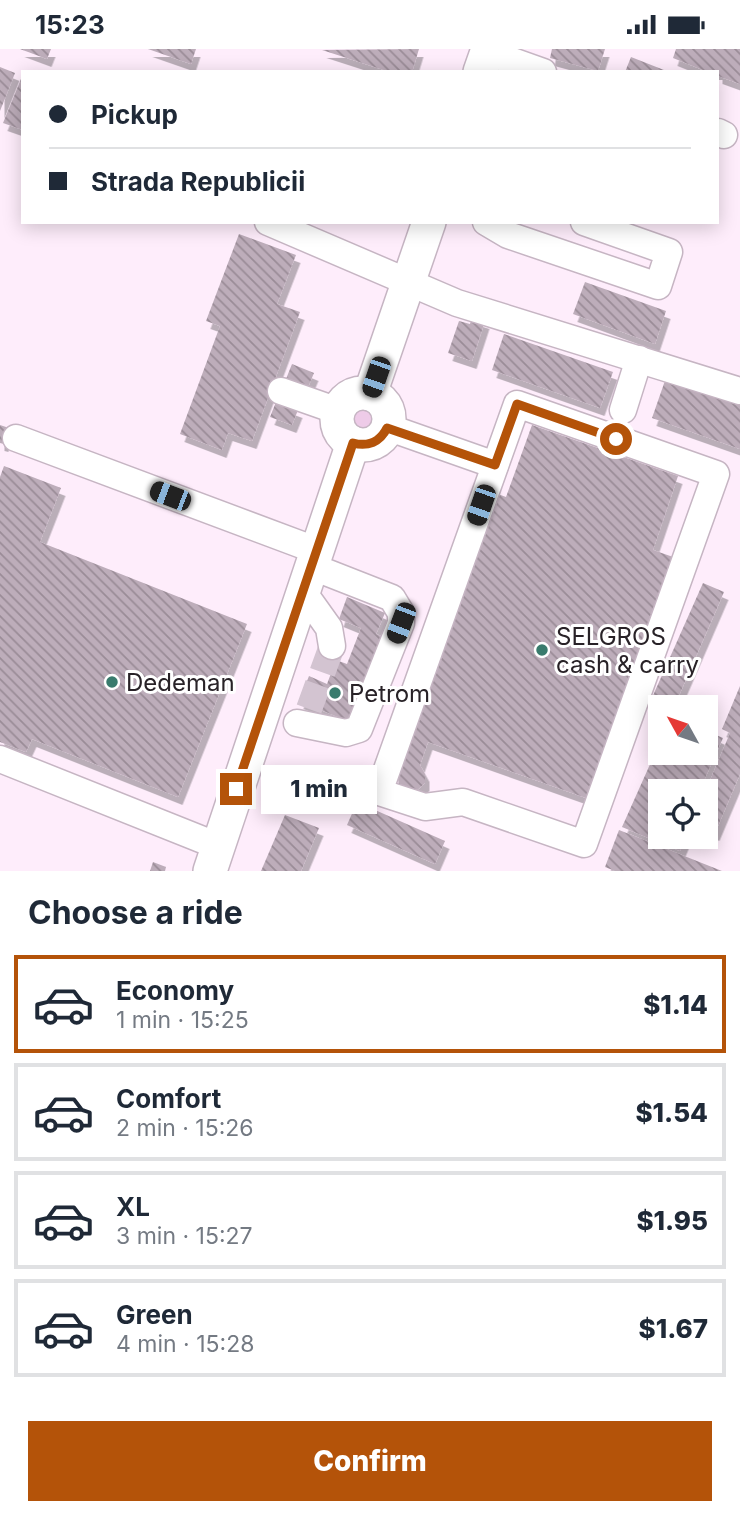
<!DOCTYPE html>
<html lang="en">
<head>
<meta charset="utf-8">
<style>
  body { margin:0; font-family:Inter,sans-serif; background:#f6f6f7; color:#1f2937; height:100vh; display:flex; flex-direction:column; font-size:26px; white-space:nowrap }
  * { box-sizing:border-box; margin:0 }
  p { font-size:23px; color:#747a83 }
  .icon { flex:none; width:38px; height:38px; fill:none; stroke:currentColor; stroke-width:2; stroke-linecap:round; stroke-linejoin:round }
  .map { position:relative; height:822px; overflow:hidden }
  .panel { display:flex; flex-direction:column; background:#fff; flex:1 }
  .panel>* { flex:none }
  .top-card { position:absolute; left:21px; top:21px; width:698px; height:154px; border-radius:0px; box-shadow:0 4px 18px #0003; display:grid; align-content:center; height:154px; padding:0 28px; background:#fff }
  .needle { width:46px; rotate:310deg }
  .tools { position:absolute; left:648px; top:646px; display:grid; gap:14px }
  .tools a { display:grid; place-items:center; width:70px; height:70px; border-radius:0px; background:#fff; box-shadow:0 4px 18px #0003; font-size:35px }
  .end { position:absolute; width:32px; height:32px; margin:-16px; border:9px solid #b45309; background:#fff; box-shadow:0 0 0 4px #fff }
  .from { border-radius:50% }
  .bubble { position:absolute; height:49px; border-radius:0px; background:#fff; box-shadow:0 4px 18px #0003; font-size:23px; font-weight:800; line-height:49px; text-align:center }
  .car { position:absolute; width:21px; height:42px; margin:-21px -10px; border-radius:9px; box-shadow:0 0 5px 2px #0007; background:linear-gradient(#222 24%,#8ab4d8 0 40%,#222 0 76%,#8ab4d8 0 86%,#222 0) }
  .top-card b { display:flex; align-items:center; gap:24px; height:66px; font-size:26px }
  .top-card b+b { border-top:2px solid #e0e1e3 }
  .top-card i { width:18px; height:18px; background:#1f2937 }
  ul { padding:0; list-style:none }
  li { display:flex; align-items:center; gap:21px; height:98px; margin:0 14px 10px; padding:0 14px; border:4px solid #e0e1e3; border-radius:0px }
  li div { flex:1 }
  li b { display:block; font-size:26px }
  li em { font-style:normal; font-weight:800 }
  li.selected { border-color:#b45309 }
  li>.icon { width:63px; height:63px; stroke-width:1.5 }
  h2 { padding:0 28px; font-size:32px; line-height:84px }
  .action { display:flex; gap:14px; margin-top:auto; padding:14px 28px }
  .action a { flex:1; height:80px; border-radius:0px; background:#b45309; color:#fff; font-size:28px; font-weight:800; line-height:80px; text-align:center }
  .status { display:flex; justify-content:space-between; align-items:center; height:49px; padding:0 35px; background:#fff; direction:ltr }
  .status svg { height:19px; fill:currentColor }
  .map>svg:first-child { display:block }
  .grass { fill:#eecbe8 }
  .building { fill:url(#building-back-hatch); filter:url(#shadow) }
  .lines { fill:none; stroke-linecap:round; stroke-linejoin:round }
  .minor-tunnel { stroke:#d3c4d1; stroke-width:26; stroke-dasharray:26 13; stroke-linecap:butt }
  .minor-casing { stroke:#c6b5c3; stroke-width:29 }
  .major-casing { stroke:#c6b5c3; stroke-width:36 }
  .minor { stroke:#fff; stroke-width:26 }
  .major { stroke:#fff; stroke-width:33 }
  .route { stroke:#b45309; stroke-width:9 }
  .poi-dot { fill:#397b6d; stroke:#fff; stroke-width:2.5 }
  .labels { text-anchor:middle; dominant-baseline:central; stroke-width:6; stroke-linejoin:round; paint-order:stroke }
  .poi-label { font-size:24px; fill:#282227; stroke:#fff; text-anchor:start }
</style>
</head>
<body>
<div class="status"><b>15:23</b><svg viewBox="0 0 49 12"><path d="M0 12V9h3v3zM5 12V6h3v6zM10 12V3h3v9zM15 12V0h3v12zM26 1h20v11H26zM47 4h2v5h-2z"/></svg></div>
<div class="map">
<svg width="740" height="822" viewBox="0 0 740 822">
  <defs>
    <pattern id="building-back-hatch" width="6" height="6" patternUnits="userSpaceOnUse" patternTransform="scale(1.75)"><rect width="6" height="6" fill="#bdadba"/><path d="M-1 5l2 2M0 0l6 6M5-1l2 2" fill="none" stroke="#9a8c97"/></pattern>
    <filter id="shadow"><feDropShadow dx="4.5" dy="8" stdDeviation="0" flood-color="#0004"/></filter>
  </defs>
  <rect width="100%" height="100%" fill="#feedfb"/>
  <!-- grass -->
  <circle class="grass" cx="363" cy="370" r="12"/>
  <!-- building -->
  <g class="building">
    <path d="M20,0H51L47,10Z"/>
    <path d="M148,0H196L191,15Z"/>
    <path d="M419,0L412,23H390L322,1Z"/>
    <path d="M552,0H605L598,22L550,9Z"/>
    <path d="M676,0H740V35L718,27V23H708L673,9Z"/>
    <path d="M631,8L669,23H625Z"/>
    <path d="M0,18L15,24L0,62Z"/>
    <path d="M23,25V81L3,74Z"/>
    <path d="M239,185L296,206L277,255L300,263L252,392L228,384L222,401L180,385L220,277L206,272Z"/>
    <path d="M585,233L666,262L655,295L573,265Z"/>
    <path d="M472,268L485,272L472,312L448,304L459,272L470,275Z"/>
    <path d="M504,285L613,323L600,359L492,321Z"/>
    <path d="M292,315L314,324L308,338L286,330Z"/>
    <path d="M668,323L740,349V400L652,369Z"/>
    <path d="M276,353L298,361L292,376L270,368Z"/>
    <path d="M0,376L9,379L4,395L0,394Z"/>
    <path d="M532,376L678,427L653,501L676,509L589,750L428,693L420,716L425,725V734L415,743L399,736L397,725L498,445L506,448Z"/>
    <path d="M4,417L61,439L40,493L247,575L178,748L32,690L26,703L0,693V428Z"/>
    <path d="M703,534L724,543L674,658H668L651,651Z"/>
    <path d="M347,548L385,564L376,585L388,590L355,675L299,652L309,627L327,635L336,611L347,615L361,579L339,570Z"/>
    <path d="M740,637V725L715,784L705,780V742H690L693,736L706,741L730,684L722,680Z"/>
    <path d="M705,681L723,689L702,736L690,730L685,742H660V788H686L680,802L622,778L660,693V704H705Z"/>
    <path d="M357,753L445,792L435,815L347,776Z"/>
    <path d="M285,766L319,779L301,822H261Z"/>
    <path d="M619,781L722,822H615L605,818Z"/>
    <path d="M153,813L166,818L165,822H150Z"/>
  </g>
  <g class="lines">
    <!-- minor-tunnel -->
    <path class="minor-tunnel" d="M309,660L332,597"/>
    <!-- minor casing -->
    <g class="minor-casing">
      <g id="minor">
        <path d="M487,3L543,23"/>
        <path d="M718,83L724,86"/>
        <path d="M268,173L457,254L740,342"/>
        <path d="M486,173L508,186L658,237L669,203L584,173"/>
        <path d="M281,342L338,362"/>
        <path d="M517,355L716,425L584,795L463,753L425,758L379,743Z"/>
        <path d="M623,361L639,310"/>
        <path d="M387,378L495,416"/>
        <path d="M16,389L318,502"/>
        <path d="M304,544L329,579L332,597"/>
        <path d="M297,674L346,684L359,680L401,574V564L392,549L313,518"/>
        <path d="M0,710L218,797"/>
      </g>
    </g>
    <!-- major casing -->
    <g class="major-casing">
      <g id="major">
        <path d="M480,23L488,0"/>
        <circle cx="363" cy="370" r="26"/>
        <path d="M370,345L429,173"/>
        <path d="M210,822L353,394"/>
      </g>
    </g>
    <!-- minor -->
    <use href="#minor" class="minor"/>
    <!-- major -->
    <use href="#major" class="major"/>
  </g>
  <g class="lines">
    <!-- route -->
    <path class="route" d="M236,740L353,394C368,398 380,393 387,379L495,416L517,355L616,390"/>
  </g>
  <!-- markers -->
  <g class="poi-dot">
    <circle cx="542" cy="601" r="7"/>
    <circle cx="112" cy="633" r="7"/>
    <circle cx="335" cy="644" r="7"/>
  </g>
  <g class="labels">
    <!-- poi labels -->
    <g class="poi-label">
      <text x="556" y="587">SELGROS<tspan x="556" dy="28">cash &amp; carry</tspan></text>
      <text x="126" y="633">Dedeman</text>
      <text x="349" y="644">Petrom</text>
    </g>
  </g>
</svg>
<div class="tools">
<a><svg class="needle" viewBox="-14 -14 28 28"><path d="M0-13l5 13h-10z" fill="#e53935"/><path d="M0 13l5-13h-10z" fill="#747a83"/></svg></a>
<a><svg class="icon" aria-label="locate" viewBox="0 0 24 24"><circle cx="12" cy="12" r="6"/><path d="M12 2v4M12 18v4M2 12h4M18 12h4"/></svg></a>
</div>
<i class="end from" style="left:616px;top:390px"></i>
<i class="end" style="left:236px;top:740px"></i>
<div class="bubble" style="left:261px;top:716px;width:116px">1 min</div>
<i class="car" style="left:376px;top:328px;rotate:199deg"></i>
<i class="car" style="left:170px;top:447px;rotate:291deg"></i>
<i class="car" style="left:481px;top:456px;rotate:199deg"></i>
<i class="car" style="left:401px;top:574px;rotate:201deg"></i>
<div class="top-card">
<b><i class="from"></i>Pickup</b>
<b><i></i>Strada Republicii</b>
</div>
</div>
<section class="panel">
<h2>Choose a ride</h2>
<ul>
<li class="selected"><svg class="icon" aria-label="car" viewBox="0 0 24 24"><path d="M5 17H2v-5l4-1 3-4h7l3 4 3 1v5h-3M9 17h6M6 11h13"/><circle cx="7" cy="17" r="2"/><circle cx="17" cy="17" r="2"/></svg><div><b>Economy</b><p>1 min · 15:25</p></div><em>$1.14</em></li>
<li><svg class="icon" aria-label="car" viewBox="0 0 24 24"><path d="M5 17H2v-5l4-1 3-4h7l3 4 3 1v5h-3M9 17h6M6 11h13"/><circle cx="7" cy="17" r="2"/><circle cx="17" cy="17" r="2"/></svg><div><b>Comfort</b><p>2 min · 15:26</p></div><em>$1.54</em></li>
<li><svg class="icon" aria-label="car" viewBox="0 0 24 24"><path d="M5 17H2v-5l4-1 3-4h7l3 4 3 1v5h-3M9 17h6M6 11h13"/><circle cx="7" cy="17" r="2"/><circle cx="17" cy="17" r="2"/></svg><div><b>XL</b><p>3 min · 15:27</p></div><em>$1.95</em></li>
<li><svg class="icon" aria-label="car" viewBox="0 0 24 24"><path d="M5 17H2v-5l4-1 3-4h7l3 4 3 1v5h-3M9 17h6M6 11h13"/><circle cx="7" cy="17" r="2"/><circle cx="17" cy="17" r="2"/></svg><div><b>Green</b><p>4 min · 15:28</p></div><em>$1.67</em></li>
</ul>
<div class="action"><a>Confirm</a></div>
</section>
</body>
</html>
